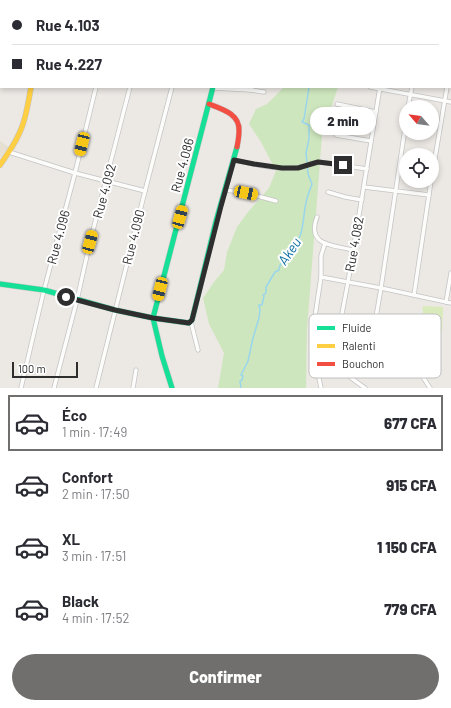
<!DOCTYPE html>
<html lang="fr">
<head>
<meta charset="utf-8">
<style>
  body { margin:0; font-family:Barlow,sans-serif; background:#f2f2f3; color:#2b2b33; height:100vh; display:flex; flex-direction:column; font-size:15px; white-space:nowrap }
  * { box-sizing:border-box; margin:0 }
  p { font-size:13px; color:#7c7c81 }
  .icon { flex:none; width:22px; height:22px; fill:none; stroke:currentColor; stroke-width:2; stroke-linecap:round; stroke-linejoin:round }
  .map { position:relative; height:388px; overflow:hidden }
  .sheet { display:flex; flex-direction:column; background:#fff; flex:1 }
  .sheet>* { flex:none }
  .guide { position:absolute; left:0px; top:0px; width:451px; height:88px; box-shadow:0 2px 6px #0003; display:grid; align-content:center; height:88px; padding:0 12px; background:#fff }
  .needle { width:26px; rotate:298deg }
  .buttons { position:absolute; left:399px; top:100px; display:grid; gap:8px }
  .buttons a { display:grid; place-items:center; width:40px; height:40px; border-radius:50%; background:#fff; box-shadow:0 2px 6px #0003; font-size:20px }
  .scale { position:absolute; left:12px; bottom:10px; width:66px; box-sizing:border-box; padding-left:4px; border:2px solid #2e2e2e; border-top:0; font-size:11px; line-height:14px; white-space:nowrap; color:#2e2e2e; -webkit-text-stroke:3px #fff; paint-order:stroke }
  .end { position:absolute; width:18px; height:18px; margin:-9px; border:5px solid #2e2e2e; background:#fff; box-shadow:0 0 0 2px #fff }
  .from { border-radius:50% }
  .bubble { position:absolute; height:28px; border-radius:14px; background:#fff; box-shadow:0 2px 6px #0003; font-size:13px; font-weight:800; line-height:28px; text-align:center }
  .car { position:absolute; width:12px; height:24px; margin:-12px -6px; border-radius:5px; box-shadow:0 0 3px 1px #0007; background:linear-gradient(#f5c518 24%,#345 0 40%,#f5c518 0 76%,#345 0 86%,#f5c518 0) }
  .guide b { display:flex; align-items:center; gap:14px; height:38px; font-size:15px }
  .guide b+b { border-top:1px solid #e1e1e2 }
  .guide i { width:10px; height:10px; background:#2b2b33 }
  ul { padding:7px 0 0; list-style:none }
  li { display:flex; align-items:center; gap:12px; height:56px; margin:0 8px 6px; padding:0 4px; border:2px solid transparent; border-radius:0px }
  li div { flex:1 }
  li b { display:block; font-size:15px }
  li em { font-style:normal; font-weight:800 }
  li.on { border-color:#706f6e }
  li>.icon { width:36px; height:36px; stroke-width:1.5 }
  .cta { display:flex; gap:8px; margin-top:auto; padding:8px 12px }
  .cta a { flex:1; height:46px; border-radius:24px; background:#706f6e; color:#fff; font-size:16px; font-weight:800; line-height:46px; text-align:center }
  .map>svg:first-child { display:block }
  .education { fill:#e6e0d3 }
  .green { fill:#cee6be }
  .pitch { fill:#d9eabb }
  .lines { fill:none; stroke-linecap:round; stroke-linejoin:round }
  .stream { stroke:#99d6ec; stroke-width:1.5 }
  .street-casing { stroke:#c5c4c5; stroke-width:5 }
  .fast-casing { stroke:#c5c4c5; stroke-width:6 }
  .slow-casing { stroke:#c5c4c5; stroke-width:6 }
  .jam-casing { stroke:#c5c4c5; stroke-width:6 }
  .street { stroke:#fcfcfb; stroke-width:3.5 }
  .fast { stroke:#16e098; stroke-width:5 }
  .slow { stroke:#ffcf43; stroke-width:5 }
  .jam { stroke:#f24e42; stroke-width:5 }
  .route { stroke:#2e2e2e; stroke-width:5 }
  .labels { text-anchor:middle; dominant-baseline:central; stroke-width:4; stroke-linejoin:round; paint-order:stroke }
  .street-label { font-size:13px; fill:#2e2e2e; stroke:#fff }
  .water-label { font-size:14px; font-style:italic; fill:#0d6fa3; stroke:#fff }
  .key { fill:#fff; stroke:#c0c0c0; stroke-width:1 }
  .key-label { font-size:11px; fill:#2e2e2e }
</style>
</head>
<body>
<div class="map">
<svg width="451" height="388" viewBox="0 0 451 388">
  <rect width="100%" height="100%" fill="#ece8e4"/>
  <!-- education -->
  <path class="education" d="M0,141L9,147L0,158Z"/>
  <!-- green -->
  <g class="green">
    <path d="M291,0H367L366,1H291Z"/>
    <path d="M284,87H338L322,136L307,329L306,388H218L224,353L209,324L203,298L214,282L224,270L227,252L237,227L248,212L269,188L276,171L261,142L249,124L256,109L267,104Z"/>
  </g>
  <!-- pitch -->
  <path class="pitch" d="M423,306L443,307L442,332L422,331Z"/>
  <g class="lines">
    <!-- stream -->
    <g class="stream">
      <path d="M343,1V0"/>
      <path d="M241,388L240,381L242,380L243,376L241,375L248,361L253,338L259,318L260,310L259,305H262L264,296L263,295L266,293V287L275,272L279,270C279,265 283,261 285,256H287L291,252L290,250C305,238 302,220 306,203C307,196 310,190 312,184L308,174L306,153L309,139V125L302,122L304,119L309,87"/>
    </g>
    <!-- street casing -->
    <g class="street-casing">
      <g id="street">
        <path d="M118,1V0"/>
        <path d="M153,1V0"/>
        <path d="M193,1L194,0"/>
        <path d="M396,1V0"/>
        <path d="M428,1V0"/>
        <path d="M450,69L451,63"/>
        <path d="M370,87L451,102"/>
        <path d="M213,88L251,90L252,87"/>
        <path d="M251,90L264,92"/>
        <path d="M337,104L376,112"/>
        <path d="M408,107L412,87"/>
        <path d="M336,135L371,141"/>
        <path d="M9,152L75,173L145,191"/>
        <path d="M234,160C254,164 275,170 296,168C305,167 312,162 320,162L367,169"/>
        <path d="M432,176L447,87"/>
        <path d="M364,187L429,195"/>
        <path d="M226,190L246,193L276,201"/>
        <path d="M328,192L345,197L362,200"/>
        <path d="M317,217C306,246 333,245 353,250"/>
        <path d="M321,277V256L325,243"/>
        <path d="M414,295L431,181"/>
        <path d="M446,302L451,273"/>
        <path d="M191,322L198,350"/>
        <path d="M312,343L335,352L352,347L356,349L368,364L381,288L406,122"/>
        <path d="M368,364C379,364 388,361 396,355L413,358L419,371L430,388"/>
        <path d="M21,388L44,290L75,173L96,87"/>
        <path d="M54,388L77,300L90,242L130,87"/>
        <path d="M96,388L145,191L172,87"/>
        <path d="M133,388L136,370"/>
        <path d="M321,388L312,343L314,323L321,277L348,282L381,288L451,303"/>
        <path d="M365,388C349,377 334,367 336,345L348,282L380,87"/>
      </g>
    </g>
    <!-- fast casing -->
    <g class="fast-casing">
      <g id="fast">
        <path d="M0,284L44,290L115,310L153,318L189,323L192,320L216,221L237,147"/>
        <path d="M172,388L162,356L153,318L213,87"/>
      </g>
    </g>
    <!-- slow casing -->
    <g class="slow-casing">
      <g id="slow">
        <path d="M48,0V1"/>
        <path d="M235,1L236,0"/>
        <path d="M0,165C9,152 18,139 23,124C27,112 29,99 31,87"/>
      </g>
    </g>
    <!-- jam casing -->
    <g class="jam-casing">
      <path id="jam" d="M209,104C222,109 240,114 239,131C239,137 238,142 237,147"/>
    </g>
    <!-- street -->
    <use href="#street" class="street"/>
    <!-- fast -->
    <use href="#fast" class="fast"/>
    <!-- slow -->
    <use href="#slow" class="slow"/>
    <!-- jam -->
    <use href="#jam" class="jam"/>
  </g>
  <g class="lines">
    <!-- route -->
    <path class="route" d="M66,297L115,310L153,318L189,323L192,320L221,206L234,160L254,164L282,168H298L318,162L343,165"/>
  </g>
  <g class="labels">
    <!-- street labels -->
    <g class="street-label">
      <text transform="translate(182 165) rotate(-75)">Rue 4.086</text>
      <text transform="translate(104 191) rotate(-75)">Rue 4.092</text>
      <text transform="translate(58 237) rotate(-75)">Rue 4.096</text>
      <text transform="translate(133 237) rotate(-76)">Rue 4.090</text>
      <text transform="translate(354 244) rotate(-80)">Rue 4.082</text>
    </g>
    <!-- water labels -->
    <g class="water-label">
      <text transform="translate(289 251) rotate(-56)">Akeu</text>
    </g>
  </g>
  <!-- legend -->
  <rect x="309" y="314" width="132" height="64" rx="6" class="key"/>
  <rect x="317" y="326" width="18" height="4" fill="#16e098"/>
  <rect x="317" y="344" width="18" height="4" fill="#ffcf43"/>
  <rect x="317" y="362" width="18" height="4" fill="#f24e42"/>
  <g class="key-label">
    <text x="342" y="332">Fluide</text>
    <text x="342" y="350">Ralenti</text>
    <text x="342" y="368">Bouchon</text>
  </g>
</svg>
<div class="buttons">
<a><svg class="needle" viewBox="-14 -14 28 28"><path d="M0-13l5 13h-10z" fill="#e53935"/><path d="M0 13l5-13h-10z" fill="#7c7c81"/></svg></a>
<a><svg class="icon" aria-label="locate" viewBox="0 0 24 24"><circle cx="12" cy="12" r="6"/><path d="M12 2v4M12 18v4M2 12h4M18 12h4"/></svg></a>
</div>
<div class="scale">100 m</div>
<i class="end from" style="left:66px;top:297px"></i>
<i class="end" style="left:343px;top:165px"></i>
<div class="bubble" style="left:310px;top:107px;width:66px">2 min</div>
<i class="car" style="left:82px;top:144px;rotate:194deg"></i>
<i class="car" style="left:246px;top:193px;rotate:102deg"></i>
<i class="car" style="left:180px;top:217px;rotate:15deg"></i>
<i class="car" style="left:90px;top:242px;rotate:15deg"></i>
<i class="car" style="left:160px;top:289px;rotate:194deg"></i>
<div class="guide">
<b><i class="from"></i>Rue 4.103</b>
<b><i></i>Rue 4.227</b>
</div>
</div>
<section class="sheet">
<ul>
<li class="on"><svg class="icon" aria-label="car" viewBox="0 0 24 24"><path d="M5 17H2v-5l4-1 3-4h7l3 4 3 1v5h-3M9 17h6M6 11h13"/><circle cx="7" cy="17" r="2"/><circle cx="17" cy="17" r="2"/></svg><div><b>Éco</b><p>1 min · 17:49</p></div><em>677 CFA</em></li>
<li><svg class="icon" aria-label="car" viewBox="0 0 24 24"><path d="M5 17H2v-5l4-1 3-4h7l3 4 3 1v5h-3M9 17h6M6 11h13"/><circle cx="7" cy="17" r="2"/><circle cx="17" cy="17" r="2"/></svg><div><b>Confort</b><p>2 min · 17:50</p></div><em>915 CFA</em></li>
<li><svg class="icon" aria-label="car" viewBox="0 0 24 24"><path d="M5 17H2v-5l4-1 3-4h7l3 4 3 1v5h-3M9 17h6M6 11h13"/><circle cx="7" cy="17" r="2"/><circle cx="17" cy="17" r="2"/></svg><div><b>XL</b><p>3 min · 17:51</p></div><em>1 150 CFA</em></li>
<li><svg class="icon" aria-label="car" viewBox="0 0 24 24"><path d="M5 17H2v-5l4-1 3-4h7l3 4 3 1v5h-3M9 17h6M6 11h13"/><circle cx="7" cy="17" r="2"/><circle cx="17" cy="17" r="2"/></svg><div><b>Black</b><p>4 min · 17:52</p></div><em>779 CFA</em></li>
</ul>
<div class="cta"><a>Confirmer</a></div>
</section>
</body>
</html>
